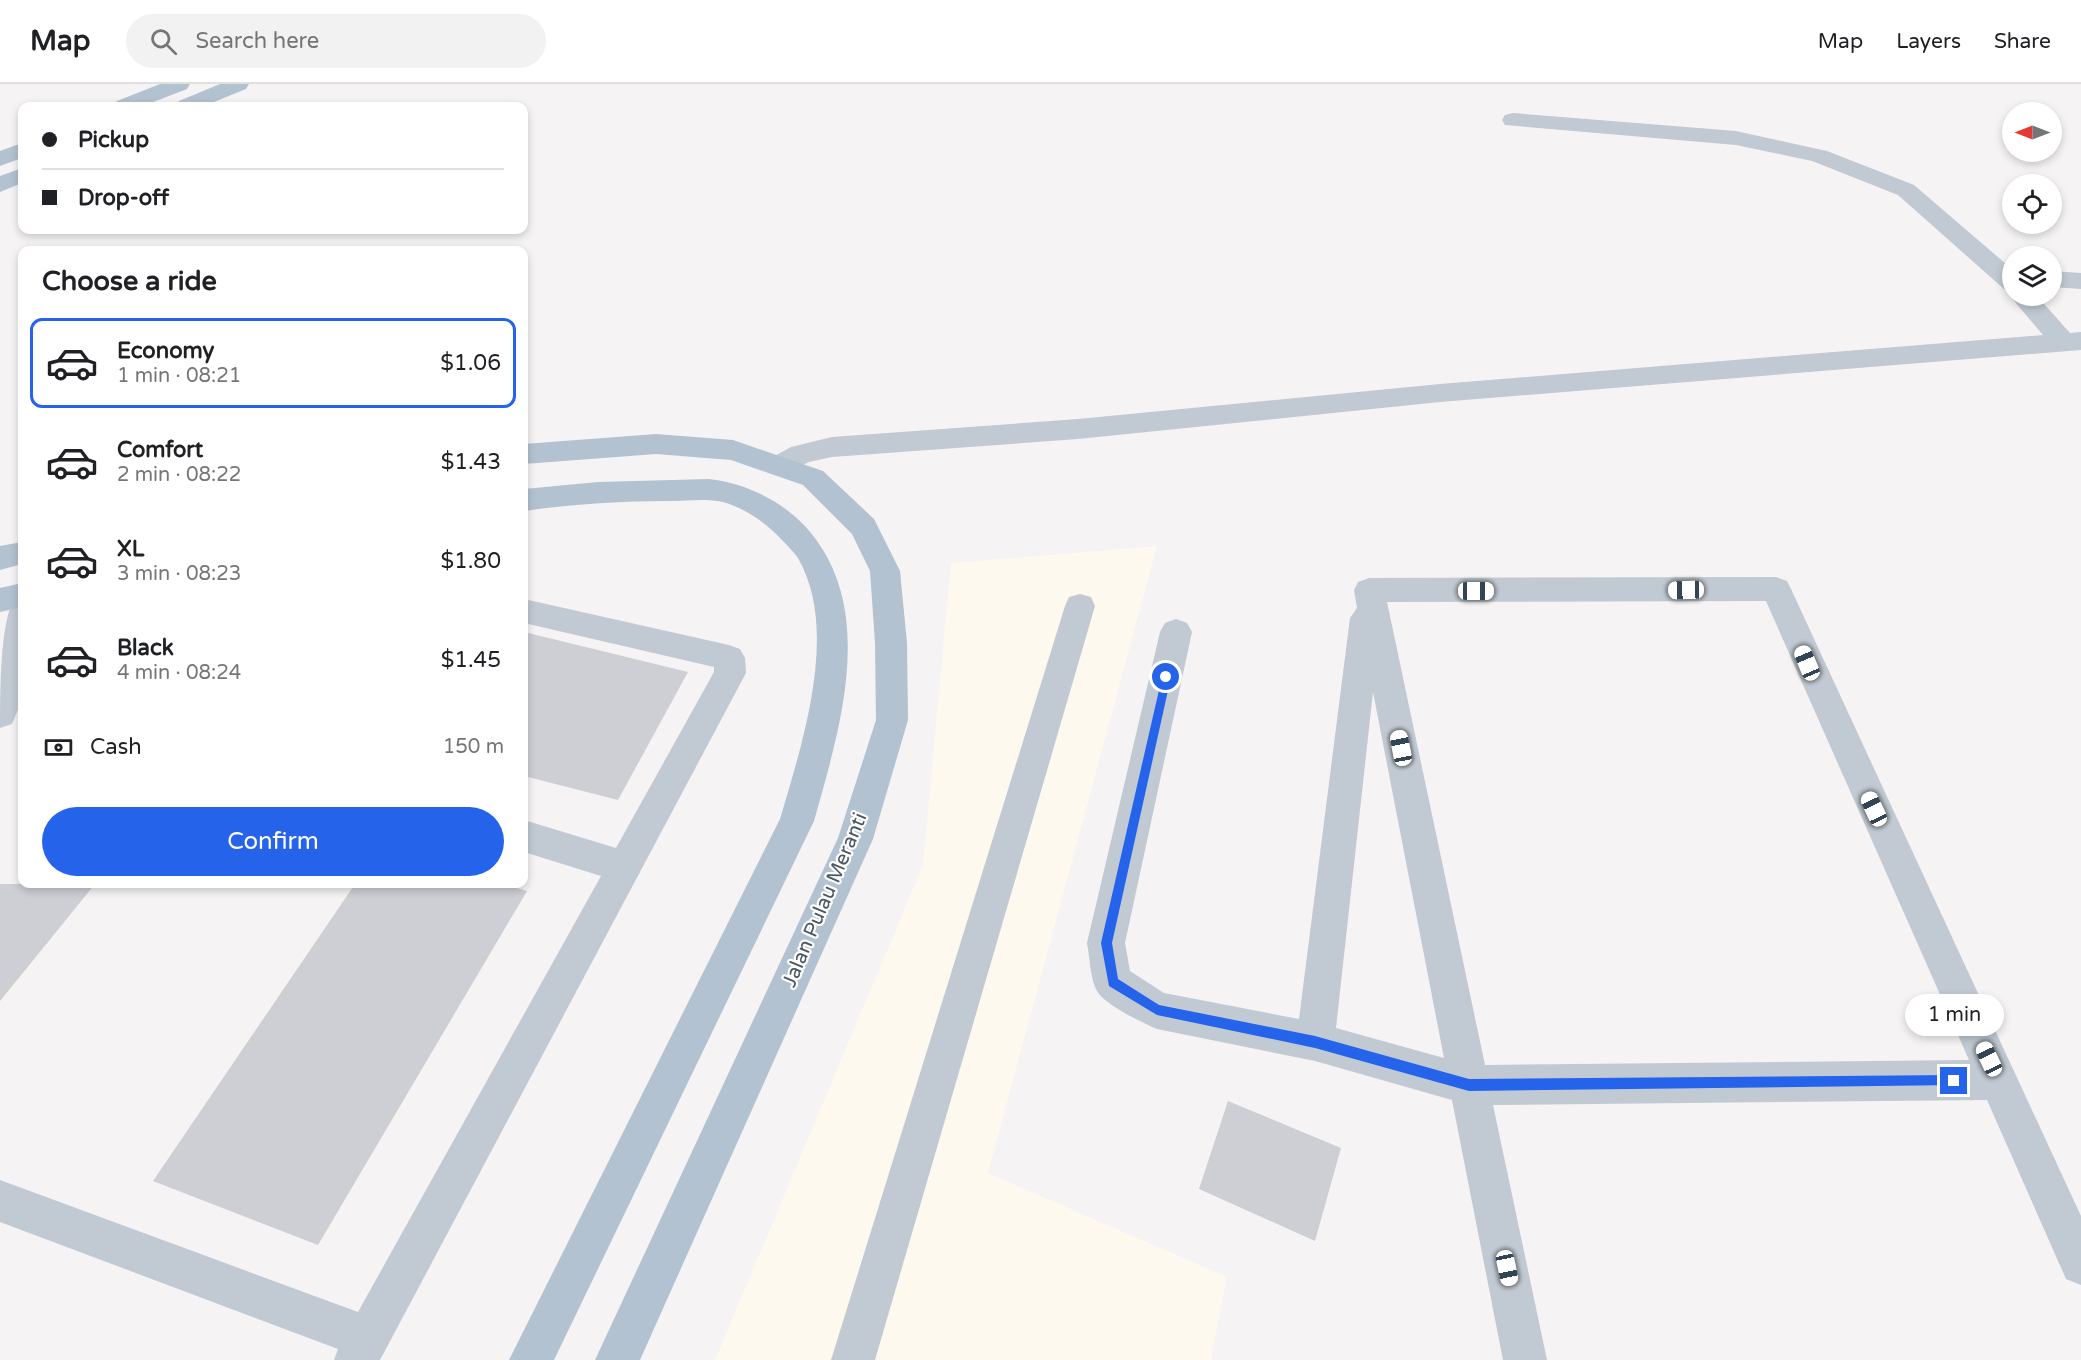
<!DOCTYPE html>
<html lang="en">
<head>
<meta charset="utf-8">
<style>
  body { margin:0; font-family:"Varela Round",sans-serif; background:#f2f2f2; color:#202124; height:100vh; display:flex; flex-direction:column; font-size:22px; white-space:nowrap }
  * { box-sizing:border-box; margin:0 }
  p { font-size:20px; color:#757577 }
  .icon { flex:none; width:33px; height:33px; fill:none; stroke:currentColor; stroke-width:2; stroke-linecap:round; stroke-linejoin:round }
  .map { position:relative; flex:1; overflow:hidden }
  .details { position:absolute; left:18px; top:162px; width:510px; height:642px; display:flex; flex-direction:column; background:#fff; border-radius:12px; box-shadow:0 3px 9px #0003 }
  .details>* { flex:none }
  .guide { position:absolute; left:18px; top:18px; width:510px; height:132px; border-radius:12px; box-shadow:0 3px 9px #0003; display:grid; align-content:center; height:132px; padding:0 24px; background:#fff }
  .needle { width:39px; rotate:270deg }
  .buttons { position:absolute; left:2002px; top:18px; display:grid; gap:12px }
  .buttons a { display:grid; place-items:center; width:60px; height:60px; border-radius:50%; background:#fff; box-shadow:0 3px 9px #0003; font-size:30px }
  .end { position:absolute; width:27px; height:27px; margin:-14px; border:8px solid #2563eb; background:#fff; box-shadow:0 0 0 3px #fff }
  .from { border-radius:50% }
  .bubble { position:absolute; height:42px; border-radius:21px; background:#fff; box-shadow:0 3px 9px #0003; font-size:20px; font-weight:600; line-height:42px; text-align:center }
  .car { position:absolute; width:18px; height:36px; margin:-18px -9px; border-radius:8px; box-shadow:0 0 4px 2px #0007; background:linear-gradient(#fff 24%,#345 0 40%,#fff 0 76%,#345 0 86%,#fff 0) }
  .guide b { display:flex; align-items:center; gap:21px; height:57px; font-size:22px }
  .guide b+b { border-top:2px solid #e0e0e0 }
  .guide i { width:15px; height:15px; background:#202124 }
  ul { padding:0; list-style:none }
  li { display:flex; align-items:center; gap:18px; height:90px; margin:0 12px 9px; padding:0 12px; border:3px solid transparent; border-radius:12px }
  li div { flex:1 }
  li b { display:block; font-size:22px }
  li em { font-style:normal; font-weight:600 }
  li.selected { border-color:#2563eb }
  li>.icon { width:54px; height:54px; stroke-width:1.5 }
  h2 { padding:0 24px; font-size:27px; line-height:72px }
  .pay { display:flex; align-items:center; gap:15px; height:66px; padding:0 24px; font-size:22px }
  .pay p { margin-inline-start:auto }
  .primary-button { display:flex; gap:12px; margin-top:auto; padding:12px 24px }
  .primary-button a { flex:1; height:69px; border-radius:36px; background:#2563eb; color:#fff; font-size:24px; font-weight:600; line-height:69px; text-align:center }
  header { display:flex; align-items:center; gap:36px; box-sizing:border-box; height:84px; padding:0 30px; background:#fff; border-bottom:2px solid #e0e0e0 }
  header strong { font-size:28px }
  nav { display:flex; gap:33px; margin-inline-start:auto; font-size:21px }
  .search { width:420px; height:54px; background:#f2f2f2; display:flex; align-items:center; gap:15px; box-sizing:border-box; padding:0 21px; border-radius:33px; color:#757577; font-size:22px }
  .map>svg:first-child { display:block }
  .commercial { fill:#fdf9ef }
  .building { fill:#cdcfd5 }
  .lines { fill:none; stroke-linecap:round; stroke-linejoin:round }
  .minor { fill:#c1cad2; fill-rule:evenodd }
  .major { fill:#b3c2d1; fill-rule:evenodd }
  .route { fill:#2563eb }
  .labels { text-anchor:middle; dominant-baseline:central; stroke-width:4.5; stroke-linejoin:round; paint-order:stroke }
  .street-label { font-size:20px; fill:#4a5661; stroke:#fff }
</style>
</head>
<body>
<header>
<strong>Map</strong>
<div class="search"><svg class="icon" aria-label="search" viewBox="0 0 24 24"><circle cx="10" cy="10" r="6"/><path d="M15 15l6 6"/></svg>Search here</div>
<nav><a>Map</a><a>Layers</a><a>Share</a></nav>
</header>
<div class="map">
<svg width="2081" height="1276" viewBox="0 0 2081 1276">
  <rect width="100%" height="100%" fill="#f5f3f3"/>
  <!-- commercial -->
  <path class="commercial" d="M1157,462L988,1089L1227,1193L1211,1276H715L923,781L951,479Z"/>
  <!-- building -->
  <g class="building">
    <path d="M524,548L688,588L618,716L524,692Z"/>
    <path d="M0,800H95L0,917Z"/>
    <path d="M355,800H503L527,807L318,1161L153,1097Z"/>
    <path d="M1228,1017L1341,1064L1315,1157L1199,1105Z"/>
  </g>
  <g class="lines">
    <!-- minor -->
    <g class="minor">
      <path d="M1513,29L1736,47L1827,67L1914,101L2013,186V207L2004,205L1898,111L1812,77L1736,61L1505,41L1502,36L1505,31Z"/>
      <path d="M2052,187L2081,189V205L2052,203Z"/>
      <path d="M2013,210L2037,212L2070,249L2081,248V266L1440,318L1078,355L832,373L809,378L779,392L769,389L765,382L769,375L791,363L832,353L1078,335L1440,300L2043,251L2015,218L2011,212Z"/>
      <path d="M1776,493L1787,497L1791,505L2081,1132V1201L2066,1195L1987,1016L1493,1021L1547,1276H1503L1452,1016L1315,977L1157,945C1143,939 1108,922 1099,910C1090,898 1090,874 1087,859L1160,548L1165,539L1176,535L1187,539L1192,548L1125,859L1130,887L1164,909L1299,935L1350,534L1357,524L1354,506L1358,498L1369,494ZM1766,517L1969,976L1485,981L1387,518ZM1373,608L1444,974L1336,944Z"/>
      <path d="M1080,510L1091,513L1095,522L875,1276H831L1065,522L1069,513Z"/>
      <path d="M524,515L729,561L740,565L745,574L746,589L380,1276H334L338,1265L0,1138V1096L358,1228L601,792L524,768V736L616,764L714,588V583L524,539Z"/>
      <path d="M22,518V616L12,640L0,644C0,610 0,551 11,521Z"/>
    </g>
    <!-- major -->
    <g class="major">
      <path d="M160,0H190L187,5L143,22H114L117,17Z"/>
      <path d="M220,0H249L246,5L204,22H176L179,17Z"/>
      <path d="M22,59V74L0,82V67Z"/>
      <path d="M22,84V99L0,108V92Z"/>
      <path d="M656,350L733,356L823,387L874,435L900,487L907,559L908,636L873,755L640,1276H595L838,754L876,636L875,559L870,487L852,450L803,401L731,376L656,370L524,380V360Z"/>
      <path d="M709,395C745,399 780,416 805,442C879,523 840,644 814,737L554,1276H509L780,735C802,660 840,547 798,474C793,467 786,460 780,454C765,438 744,424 723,418C705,414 687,417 669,417C620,417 572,420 524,427V405L598,398Z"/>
      <path d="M22,458V480L0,486V462Z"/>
      <path d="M22,499V523L0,528V504Z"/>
    </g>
  </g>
  <!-- route -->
  <path class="route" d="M1166,589L1171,593L1112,859L1118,895L1159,921L1315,952L1469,995L1954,991L1958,993V1001L1469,1007L1315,964L1157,931L1109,902L1101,859L1162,593Z"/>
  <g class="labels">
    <!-- street labels -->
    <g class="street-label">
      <text transform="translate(825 816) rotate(-67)">Jalan Pulau Meranti</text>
    </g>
  </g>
</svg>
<div class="buttons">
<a><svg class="needle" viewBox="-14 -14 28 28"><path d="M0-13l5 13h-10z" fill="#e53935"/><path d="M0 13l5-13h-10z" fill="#757577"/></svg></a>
<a><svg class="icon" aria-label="locate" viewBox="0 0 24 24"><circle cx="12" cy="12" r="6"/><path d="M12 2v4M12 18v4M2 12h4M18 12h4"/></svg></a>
<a><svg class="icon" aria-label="layers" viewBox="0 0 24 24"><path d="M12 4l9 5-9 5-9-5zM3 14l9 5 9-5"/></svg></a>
</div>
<i class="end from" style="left:1166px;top:593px"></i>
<i class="end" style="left:1954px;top:997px"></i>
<div class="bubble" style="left:1905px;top:910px;width:99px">1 min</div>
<i class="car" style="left:1686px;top:506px;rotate:269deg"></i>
<i class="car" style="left:1476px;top:507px;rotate:90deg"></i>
<i class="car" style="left:1807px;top:579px;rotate:337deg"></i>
<i class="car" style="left:1401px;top:664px;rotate:349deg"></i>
<i class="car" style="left:1874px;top:725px;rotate:335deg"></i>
<i class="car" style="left:1989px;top:975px;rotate:335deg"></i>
<i class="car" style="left:1507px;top:1184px;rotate:168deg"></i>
<div class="guide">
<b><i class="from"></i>Pickup</b>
<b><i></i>Drop-off</b>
</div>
<section class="details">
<h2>Choose a ride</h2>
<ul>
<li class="selected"><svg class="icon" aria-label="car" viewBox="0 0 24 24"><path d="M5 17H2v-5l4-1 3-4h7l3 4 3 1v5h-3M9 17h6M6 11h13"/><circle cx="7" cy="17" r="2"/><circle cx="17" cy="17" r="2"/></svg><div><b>Economy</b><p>1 min · 08:21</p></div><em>$1.06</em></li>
<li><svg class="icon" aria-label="car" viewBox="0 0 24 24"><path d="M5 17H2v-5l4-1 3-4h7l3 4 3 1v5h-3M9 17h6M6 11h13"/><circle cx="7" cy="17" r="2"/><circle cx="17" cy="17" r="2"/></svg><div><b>Comfort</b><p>2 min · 08:22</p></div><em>$1.43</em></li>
<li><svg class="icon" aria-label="car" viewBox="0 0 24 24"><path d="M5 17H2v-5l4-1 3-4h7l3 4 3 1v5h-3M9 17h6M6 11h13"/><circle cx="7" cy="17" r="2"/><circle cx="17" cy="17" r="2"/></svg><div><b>XL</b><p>3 min · 08:23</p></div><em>$1.80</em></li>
<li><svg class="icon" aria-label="car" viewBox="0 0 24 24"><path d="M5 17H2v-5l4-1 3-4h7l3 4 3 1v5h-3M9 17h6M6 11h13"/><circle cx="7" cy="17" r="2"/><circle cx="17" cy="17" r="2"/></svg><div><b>Black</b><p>4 min · 08:24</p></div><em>$1.45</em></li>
</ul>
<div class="pay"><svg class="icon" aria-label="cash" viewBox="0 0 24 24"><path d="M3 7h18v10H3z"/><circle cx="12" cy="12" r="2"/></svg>Cash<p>150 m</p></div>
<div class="primary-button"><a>Confirm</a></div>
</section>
</div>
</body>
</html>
